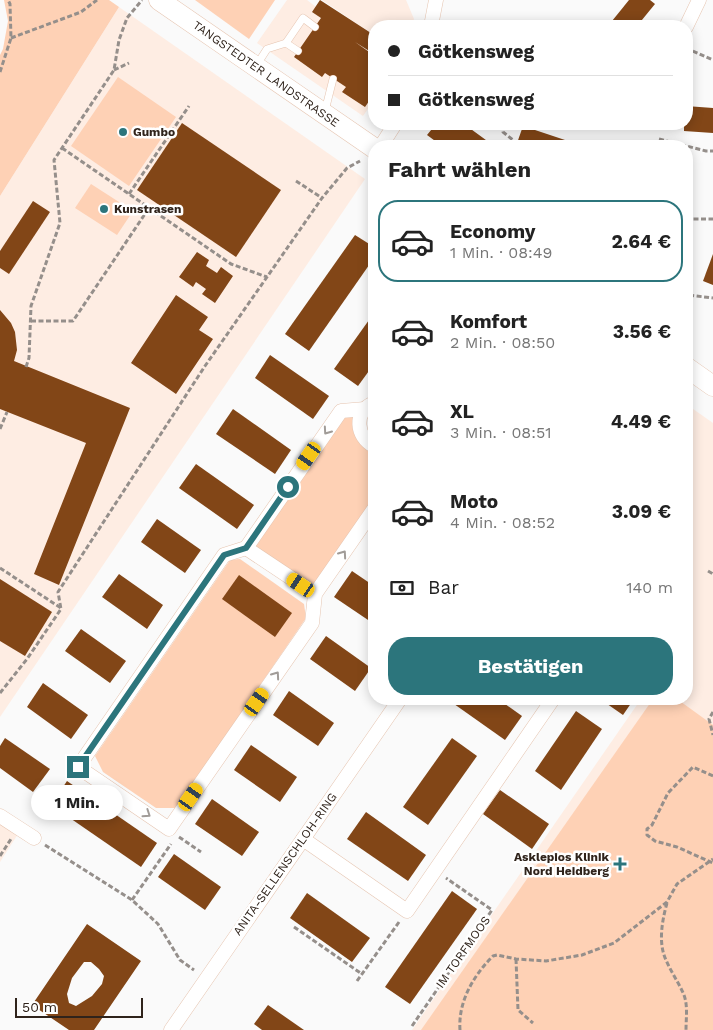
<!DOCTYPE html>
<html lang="de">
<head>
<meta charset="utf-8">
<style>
  body { margin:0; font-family:"Work Sans",sans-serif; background:#f2f2f2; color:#222; height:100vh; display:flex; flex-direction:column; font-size:19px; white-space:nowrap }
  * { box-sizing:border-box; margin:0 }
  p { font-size:16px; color:#767676 }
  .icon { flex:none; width:28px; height:28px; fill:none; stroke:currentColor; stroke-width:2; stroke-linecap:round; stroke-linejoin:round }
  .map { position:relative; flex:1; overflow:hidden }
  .drawer { position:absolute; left:368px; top:140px; width:325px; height:565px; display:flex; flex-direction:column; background:#fff; border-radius:20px; box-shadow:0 2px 12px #0003 }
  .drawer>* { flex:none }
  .hud { position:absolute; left:368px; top:20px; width:325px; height:110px; border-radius:20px; box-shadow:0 2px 12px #0003; display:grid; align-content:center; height:110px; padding:0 20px; background:#fff }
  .scale { position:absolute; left:15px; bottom:12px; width:128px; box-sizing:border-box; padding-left:5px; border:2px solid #2f231b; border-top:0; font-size:14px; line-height:18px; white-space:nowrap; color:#2f231b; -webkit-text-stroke:4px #fff; paint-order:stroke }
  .end { position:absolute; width:22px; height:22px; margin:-11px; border:6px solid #2c757c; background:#fff; box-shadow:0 0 0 2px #fff }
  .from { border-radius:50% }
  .bubble { position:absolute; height:35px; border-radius:18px; background:#fff; box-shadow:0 2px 12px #0003; font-size:16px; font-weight:700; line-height:35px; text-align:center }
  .car { position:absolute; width:15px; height:30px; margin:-15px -8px; border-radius:6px; box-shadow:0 0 4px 1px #0007; background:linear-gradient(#f5c518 24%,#345 0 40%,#f5c518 0 76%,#345 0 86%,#f5c518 0) }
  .hud b { display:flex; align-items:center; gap:18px; height:48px; font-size:19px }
  .hud b+b { border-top:1px solid #e0e0e0 }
  .hud i { width:12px; height:12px; background:#222 }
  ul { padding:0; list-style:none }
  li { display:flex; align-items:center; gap:15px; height:82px; margin:0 10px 8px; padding:0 10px; border:2px solid transparent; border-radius:20px }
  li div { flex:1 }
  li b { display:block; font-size:19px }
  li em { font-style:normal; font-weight:700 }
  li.current { border-color:#2c757c }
  li>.icon { width:45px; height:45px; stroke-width:1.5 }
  h2 { padding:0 20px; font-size:22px; line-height:60px }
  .pay { display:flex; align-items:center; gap:12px; height:55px; padding:0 20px; font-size:19px }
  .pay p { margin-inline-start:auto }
  .action { display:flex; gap:10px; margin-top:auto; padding:10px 20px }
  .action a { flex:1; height:58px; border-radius:20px; background:#2c757c; color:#fff; font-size:20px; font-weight:700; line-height:58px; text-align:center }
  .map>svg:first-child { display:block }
  .built { fill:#feede3 }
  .green { fill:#fed1b5 }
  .building { fill:#824617; fill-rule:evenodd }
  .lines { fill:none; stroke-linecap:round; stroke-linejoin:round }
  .lane-casing { stroke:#e6c5b1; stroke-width:8 }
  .street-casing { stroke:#e6c5b1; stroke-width:15 }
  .secondary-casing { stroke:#e6c5b1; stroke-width:21 }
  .path { stroke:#958f8b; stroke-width:3; stroke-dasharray:5 2.5; stroke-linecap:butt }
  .lane { stroke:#fff; stroke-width:7 }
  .street { stroke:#fff; stroke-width:14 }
  .secondary { stroke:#fff; stroke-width:20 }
  .oneway { stroke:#a19c98 }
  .route { stroke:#2c757c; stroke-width:6 }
  .poi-dot { fill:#2c757c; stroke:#fff; stroke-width:2 }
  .labels { text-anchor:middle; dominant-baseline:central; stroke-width:5; stroke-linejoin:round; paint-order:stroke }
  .street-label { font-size:12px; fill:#2f231b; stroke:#fff }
  .poi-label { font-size:12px; font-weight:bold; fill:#2f231b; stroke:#fff; text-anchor:start }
</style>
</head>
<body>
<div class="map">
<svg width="713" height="1030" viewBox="0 0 713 1030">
  <rect width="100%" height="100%" fill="#fafafa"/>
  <!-- built -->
  <g class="built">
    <path d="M287,0H307L316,7L313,12L374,54V100L363,116L257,43Z"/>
    <path d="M322,0H406L414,19L412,26H374V35Z"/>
    <path d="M119,7L365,179L0,717V196Z"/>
    <path d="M686,404L713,423V1030H412L641,699H686Z"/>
    <path d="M0,823L18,834L0,862Z"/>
  </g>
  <!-- green -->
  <g class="green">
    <path d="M4,0H109L119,7L0,196V55L3,49L8,21Z"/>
    <path d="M195,0H275L249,39Z"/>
    <path d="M118,77L176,117L129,186L71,146Z"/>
    <path d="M91,184L133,211L117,235L75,208Z"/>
    <path d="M358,413L374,449V497L312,588L254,548L344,417Z"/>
    <path d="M240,559L304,604L306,618L176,808H156L103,772L95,756L230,560Z"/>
    <path d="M653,699H677L713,725V1030H421Z"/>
  </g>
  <!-- building -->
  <g class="building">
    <path d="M320,0L374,35V54L355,42L372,54L369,59L374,62V94L365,107L342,92L346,87L325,73L322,77L294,57L321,18L312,12Z"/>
    <path d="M629,0H650L655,4L637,26H608Z"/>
    <path d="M686,106L713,108V133L684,131V124H686Z"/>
    <path d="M182,123L281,190L236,257L137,190Z"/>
    <path d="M436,124H454L458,126L460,124H464L490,143L488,146H442L427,135Z"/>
    <path d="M523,126L583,146H516Z"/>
    <path d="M33,201L50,212L9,274L0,268V251Z"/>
    <path d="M355,235L374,247V258L309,351L285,334Z"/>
    <path d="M197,252L209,260L206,266L217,273L221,267L233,276L215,303L202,294L206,289L196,282L193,287L179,277Z"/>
    <path d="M713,254V285L703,281Z"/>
    <path d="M176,295L208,317L199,330L213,339L176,394L131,363Z"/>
    <path d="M0,310L11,323L15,332L17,350L14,361L130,408L59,585L34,574L86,443L0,409Z"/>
    <path d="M374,313V364L358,386L334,369Z"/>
    <path d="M270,355L329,396L313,419L255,378Z"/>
    <path d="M233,409L291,450L275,474L216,434Z"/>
    <path d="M196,464L254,505L237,529L179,488Z"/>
    <path d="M157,519L201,550L185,573L141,542Z"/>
    <path d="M352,571L374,586V624L334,597Z"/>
    <path d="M119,574L163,605L147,629L102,597Z"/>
    <path d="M239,575L292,613L275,637L222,599Z"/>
    <path d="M0,579L52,612L25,656L0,641Z"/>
    <path d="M81,629L126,661L110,683L65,651Z"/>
    <path d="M326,636L371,668L355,691L310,659Z"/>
    <path d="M43,683L88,715L71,739L27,707Z"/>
    <path d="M289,691L334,723L318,746L273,715Z"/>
    <path d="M447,699H498L522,716L505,740Z"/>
    <path d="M600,699H634L623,715Z"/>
    <path d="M576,711L602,729L561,790L535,771Z"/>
    <path d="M5,738L50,769L33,792L0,768V746Z"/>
    <path d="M452,738L477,756L428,825L403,807Z"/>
    <path d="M251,745L297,777L280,802L234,770Z"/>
    <path d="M67,781L157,843L141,867L51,805Z"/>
    <path d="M500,790L549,824L532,849L483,814Z"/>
    <path d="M212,799L259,832L242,856L195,824Z"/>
    <path d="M366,812L426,855L408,881L347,839Z"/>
    <path d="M174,854L221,887L205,910L158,877Z"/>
    <path d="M452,891L477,909L410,1004L385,987Z"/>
    <path d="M307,893L370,938L352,962L290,918Z"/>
    <path d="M87,924L141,961L94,1030H69L32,1005ZM84,962H91L99,969L104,976L102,984L92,996L76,1006L69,1003L67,994L72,978Z"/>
    <path d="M268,1005L281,1014L304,1030H262L254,1024Z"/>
  </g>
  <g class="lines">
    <!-- lane casing -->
    <g class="lane-casing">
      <g id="lane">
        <path d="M286,43L298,51"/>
        <path d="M256,66L267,49L286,43L303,18L315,27"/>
        <path d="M325,111L333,79"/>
      </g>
    </g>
    <!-- street casing -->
    <g class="street-casing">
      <g id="street">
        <path d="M431,26L436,0"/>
        <path d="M686,27L699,0"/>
        <path d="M381,146L395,124"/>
        <path d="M374,403C353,411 356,437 374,446"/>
        <path d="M365,409L341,411L246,548L224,555L78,767L169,829L312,623L315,594L374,509"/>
        <path d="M246,548L315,594"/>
        <path d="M0,816L34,838"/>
        <path d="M303,839L407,911L553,699"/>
        <path d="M171,1030L400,699"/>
      </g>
    </g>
    <!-- secondary casing -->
    <g class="secondary-casing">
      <g id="secondary">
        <path d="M159,0L374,148"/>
        <path d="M686,367L713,386"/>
      </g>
    </g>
    <!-- path -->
    <g class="path">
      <path d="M11,38L81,12L97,0"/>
      <path d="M686,48L713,60"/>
      <path d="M114,70L129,63"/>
      <path d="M0,72L11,38L10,4L8,0"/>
      <path d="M502,124L503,132L513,140L512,146"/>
      <path d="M659,139L706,151H713"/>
      <path d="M62,148L231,264L267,277"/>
      <path d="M296,181L322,198"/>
      <path d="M129,194L189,106"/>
      <path d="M686,219H713"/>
      <path d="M686,289L688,295L713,298"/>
      <path d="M686,301L688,295"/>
      <path d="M31,321H73L149,208"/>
      <path d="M26,367L29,358L31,306L60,223L54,160L114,70L119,40L127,18L142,0"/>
      <path d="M0,429L7,412"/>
      <path d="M0,568L61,608"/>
      <path d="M708,571L713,574"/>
      <path d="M0,693L27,659L61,609L58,592L205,366L267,277L322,198L347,168L360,161"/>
      <path d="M713,712L709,719L713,735"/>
      <path d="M713,776L693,767L668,793L652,825L647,829V835L655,841L677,847L713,863"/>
      <path d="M179,837L201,852"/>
      <path d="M45,845L132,900L158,924L180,960L194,970"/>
      <path d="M0,856L11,839"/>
      <path d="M132,900L171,844"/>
      <path d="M667,903C662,921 658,943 666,960C671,972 679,983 684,995C688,1006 686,1018 686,1030"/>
      <path d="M294,927L362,974"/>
      <path d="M516,959L518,1010L533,1023"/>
      <path d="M357,981L399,922"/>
      <path d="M412,1026L492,910L446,878"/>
      <path d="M460,1030C458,1002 473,976 493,956L497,955L516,959L546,961L582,955L614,943L667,902L677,884L713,859"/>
    </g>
    <!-- lane -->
    <use href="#lane" class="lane"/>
    <!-- street -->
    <use href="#street" class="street"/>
    <!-- secondary -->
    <use href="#secondary" class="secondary"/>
  </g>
  <!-- one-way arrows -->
  <defs><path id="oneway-chevron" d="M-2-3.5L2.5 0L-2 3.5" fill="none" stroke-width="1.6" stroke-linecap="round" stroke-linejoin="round" transform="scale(1.25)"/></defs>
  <g class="oneway">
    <use href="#oneway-chevron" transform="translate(327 431) rotate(125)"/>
    <use href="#oneway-chevron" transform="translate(343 554) rotate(-55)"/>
    <use href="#oneway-chevron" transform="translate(276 675) rotate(-55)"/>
    <use href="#oneway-chevron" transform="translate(147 814) rotate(34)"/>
  </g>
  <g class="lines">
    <!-- route -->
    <path class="route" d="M78,767L224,555L246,548L288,487"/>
  </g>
  <!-- markers -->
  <g class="poi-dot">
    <circle cx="123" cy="132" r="5"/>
    <circle cx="104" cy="209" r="5"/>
    <path d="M617.5 856.5h5v5h5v5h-5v5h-5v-5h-5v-5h5z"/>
  </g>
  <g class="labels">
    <!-- street labels -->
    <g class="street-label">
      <text transform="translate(266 74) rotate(35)">TANGSTEDTER LANDSTRASSE</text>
      <text transform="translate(285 864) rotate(-55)">ANITA-SELLENSCHLOH-RING</text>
      <text transform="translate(463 952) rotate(-55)">IM TORFMOOS</text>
    </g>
    <!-- poi labels -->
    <g class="poi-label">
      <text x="133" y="132">Gumbo</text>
      <text x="114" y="209">Kunstrasen</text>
      <text x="609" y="857" text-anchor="end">Asklepios Klinik<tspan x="609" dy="14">Nord Heidberg</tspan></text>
    </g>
  </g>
</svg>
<div class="scale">50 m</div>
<i class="end from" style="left:288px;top:487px"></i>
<i class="end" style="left:78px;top:767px"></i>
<div class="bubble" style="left:31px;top:785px;width:92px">1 Min.</div>
<i class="car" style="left:309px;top:456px;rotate:215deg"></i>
<i class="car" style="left:301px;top:585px;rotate:304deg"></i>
<i class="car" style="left:257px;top:702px;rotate:35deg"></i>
<i class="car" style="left:191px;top:797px;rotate:35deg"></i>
<div class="hud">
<b><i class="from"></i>Götkensweg</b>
<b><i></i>Götkensweg</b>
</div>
<section class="drawer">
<h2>Fahrt wählen</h2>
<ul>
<li class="current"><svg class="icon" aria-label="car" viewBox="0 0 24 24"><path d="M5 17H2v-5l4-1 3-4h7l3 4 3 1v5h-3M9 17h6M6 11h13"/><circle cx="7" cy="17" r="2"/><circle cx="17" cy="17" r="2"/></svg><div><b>Economy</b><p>1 Min. · 08:49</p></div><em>2.64 €</em></li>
<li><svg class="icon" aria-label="car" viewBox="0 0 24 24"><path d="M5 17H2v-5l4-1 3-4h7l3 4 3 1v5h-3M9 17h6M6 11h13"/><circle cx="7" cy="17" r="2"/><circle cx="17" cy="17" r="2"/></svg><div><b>Komfort</b><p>2 Min. · 08:50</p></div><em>3.56 €</em></li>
<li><svg class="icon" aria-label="car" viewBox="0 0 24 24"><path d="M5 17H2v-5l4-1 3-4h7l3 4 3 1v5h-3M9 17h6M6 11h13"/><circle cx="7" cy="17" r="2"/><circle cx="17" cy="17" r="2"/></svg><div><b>XL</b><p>3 Min. · 08:51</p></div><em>4.49 €</em></li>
<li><svg class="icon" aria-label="car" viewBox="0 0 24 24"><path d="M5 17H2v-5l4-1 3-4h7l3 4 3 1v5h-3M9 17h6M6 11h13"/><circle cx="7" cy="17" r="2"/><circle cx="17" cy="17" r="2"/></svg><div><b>Moto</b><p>4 Min. · 08:52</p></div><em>3.09 €</em></li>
</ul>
<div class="pay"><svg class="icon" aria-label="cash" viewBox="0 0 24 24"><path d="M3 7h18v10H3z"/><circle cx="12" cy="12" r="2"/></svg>Bar<p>140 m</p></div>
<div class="action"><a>Bestätigen</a></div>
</section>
</div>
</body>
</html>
